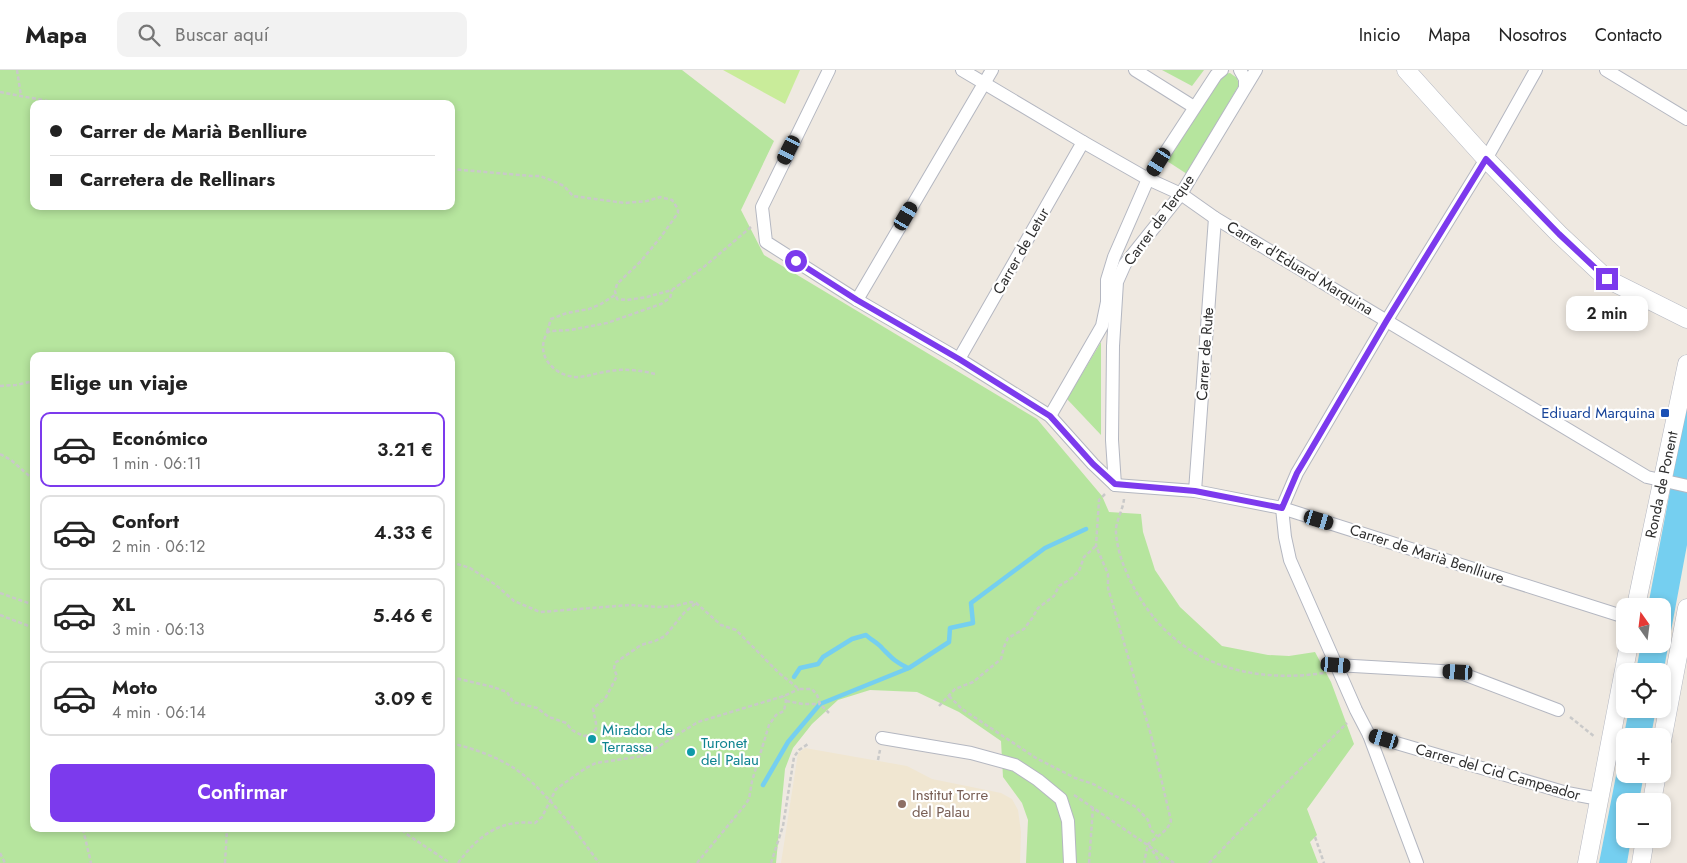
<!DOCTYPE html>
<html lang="es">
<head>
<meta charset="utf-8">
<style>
  body { margin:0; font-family:Jost,sans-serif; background:#f2f2f2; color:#222; height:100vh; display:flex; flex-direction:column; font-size:19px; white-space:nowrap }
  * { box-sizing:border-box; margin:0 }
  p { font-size:16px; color:#767676 }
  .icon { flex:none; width:28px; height:28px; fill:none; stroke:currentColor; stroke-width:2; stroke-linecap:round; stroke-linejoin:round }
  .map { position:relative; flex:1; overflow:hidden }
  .side { position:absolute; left:30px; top:282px; width:425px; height:480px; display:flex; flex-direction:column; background:#fff; border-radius:10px; box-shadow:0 2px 8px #0003 }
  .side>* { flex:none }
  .top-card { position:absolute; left:30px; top:30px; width:425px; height:110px; border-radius:10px; box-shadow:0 2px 8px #0003; display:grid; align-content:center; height:110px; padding:0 20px; background:#fff }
  .needle { width:32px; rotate:346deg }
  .buttons { position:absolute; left:1616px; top:528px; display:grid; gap:10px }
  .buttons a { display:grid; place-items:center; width:55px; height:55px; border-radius:10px; background:#fff; box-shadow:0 2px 8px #0003; font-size:25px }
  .end { position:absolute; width:22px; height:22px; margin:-11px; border:6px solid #7c3aed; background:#fff; box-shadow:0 0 0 2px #fff }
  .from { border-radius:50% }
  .bubble { position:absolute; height:35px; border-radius:10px; background:#fff; box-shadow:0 2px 8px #0003; font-size:16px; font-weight:600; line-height:35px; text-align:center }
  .car { position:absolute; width:15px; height:30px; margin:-15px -8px; border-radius:6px; box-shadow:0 0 4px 1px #0007; background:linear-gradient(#222 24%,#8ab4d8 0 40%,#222 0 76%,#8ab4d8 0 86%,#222 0) }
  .top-card b { display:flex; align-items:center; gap:18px; height:48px; font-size:19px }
  .top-card b+b { border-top:1px solid #e0e0e0 }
  .top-card i { width:12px; height:12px; background:#222 }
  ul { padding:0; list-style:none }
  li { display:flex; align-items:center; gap:15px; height:75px; margin:0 10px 8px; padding:0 10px; border:2px solid #e0e0e0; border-radius:10px }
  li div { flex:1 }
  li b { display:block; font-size:19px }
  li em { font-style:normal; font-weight:600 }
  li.selected { border-color:#7c3aed }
  li>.icon { width:45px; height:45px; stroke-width:1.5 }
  h2 { padding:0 20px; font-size:22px; line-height:60px }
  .button { display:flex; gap:10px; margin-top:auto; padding:10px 20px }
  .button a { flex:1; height:58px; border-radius:10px; background:#7c3aed; color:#fff; font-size:20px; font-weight:600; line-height:58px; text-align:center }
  header { display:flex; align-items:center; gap:30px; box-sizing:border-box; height:70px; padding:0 25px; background:#fff; border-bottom:1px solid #e0e0e0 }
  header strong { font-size:24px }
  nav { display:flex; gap:28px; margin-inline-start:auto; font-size:18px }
  .search { width:350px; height:45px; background:#f2f2f2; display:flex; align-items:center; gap:12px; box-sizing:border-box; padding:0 18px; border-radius:10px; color:#767676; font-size:19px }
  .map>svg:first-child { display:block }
  .education { fill:#f0e6d1 }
  .green { fill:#b6e59e; fill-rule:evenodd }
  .pitch { fill:#c9ec9a }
  .water { fill:#75cff0 }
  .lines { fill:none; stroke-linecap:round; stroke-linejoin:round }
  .stream { stroke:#75cff0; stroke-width:4.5 }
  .street-casing { stroke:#b4b7c1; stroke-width:14 }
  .secondary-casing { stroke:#b4b7c1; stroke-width:19 }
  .path { stroke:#c9c9c9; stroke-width:2.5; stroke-dasharray:4 2.5; stroke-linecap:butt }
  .street { stroke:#fff; stroke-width:12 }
  .secondary { stroke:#fff; stroke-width:18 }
  .route { stroke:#7c3aed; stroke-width:6 }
  .transit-dot { fill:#1a4fb4; stroke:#fff; stroke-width:2 }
  .culture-dot { fill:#0f9aa8; stroke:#fff; stroke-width:2 }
  .education-dot { fill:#8d6e63; stroke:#fff; stroke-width:2 }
  .labels { text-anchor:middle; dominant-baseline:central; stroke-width:4.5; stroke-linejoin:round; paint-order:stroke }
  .street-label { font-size:15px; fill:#2e2e2e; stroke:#fff }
  .transit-label { font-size:15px; fill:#164399; stroke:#fff; text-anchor:end }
  .culture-label { font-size:15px; fill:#0d838f; stroke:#fff; text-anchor:start }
  .education-label { font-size:15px; fill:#785e54; stroke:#fff; text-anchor:start }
</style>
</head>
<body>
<header>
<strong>Mapa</strong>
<div class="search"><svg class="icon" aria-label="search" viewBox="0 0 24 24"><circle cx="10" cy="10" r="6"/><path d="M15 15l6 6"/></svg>Buscar aquí</div>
<nav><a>Inicio</a><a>Mapa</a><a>Nosotros</a><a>Contacto</a></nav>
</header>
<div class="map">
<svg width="1687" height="793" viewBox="0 0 1687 793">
  <rect width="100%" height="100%" fill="#efe9e1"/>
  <!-- education -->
  <path class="education" d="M805,678L907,696L932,709L1001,723L1012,729L1018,740L1021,762L1020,793H781L798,683Z"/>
  <!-- green -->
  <g class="green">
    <path d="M0,0H682L774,71L741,140L764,185L1037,349L1102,426L1109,442L1141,444L1143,462L1155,500L1180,537L1222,576L1268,585L1289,586L1315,582L1331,612L1354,674L1307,739L1317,765L1310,772L1318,793H1026L1028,750L1022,733L1003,707L1001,671L959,642L917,622L870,620L838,630L812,654L793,678L785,699L776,793H0ZM34,34H451V136H34ZM34,286H451V759H34Z"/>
    <path d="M1162,0H1204L1192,16Z"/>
    <path d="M1230,3L1237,8L1239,15L1187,104L1167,91L1224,4Z"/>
    <path d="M1101,272V365L1067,329Z"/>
  </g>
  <!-- pitch -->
  <path class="pitch" d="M723,0H800L785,34Z"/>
  <!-- water -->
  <g class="water">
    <path d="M1687,332V475L1663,604L1662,601H1636L1641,574H1662V536H1648Z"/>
    <path d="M1629,639H1656L1651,666H1625V704H1644L1639,731H1625V769H1631L1627,793H1599Z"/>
  </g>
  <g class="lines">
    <!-- stream -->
    <g class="stream">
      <path d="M794,607L800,598L818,594L823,587L852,569L866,565C871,570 878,573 882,578C892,588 895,592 908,598"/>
      <path d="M763,715L788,672L820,634L909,598L949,572L950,558L973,553L971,533L1045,478L1086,459"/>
    </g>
    <!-- street casing -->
    <g class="street-casing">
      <g id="street">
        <path d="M829,0L762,137L766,172L857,230L959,289L1050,346L1093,394L1115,415L1195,421L1282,438L1625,547"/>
        <path d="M962,0L1083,72L1148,109L1181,124L1215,148L1647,407L1687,416"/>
        <path d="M1135,0L1194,37"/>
        <path d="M1240,0L1245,9V17"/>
        <path d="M1606,0L1687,49"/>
        <path d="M857,230L992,0"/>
        <path d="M959,289L1083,72"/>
        <path d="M1050,346L1102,256L1107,232V210L1114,187L1148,109L1216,5L1222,0"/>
        <path d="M1115,415L1112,370L1113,276L1117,212L1125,194L1181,124L1256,0"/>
        <path d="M1195,421L1215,148"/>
        <path d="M1336,595L1458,602L1558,640"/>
        <path d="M1369,665L1567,723L1599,729"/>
        <path d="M882,668L971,683L1015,695L1038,710L1061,729L1068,751L1070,793"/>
        <path d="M1417,793L1369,665L1356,640L1290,490L1285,467L1282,438L1297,403L1387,250L1486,89L1536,0"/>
      </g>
    </g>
    <!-- secondary casing -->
    <g class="secondary-casing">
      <g id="secondary">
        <path d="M1406,0L1486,89L1559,164L1607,209L1687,249"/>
        <path id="s1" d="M1636,536L1687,294"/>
        <path d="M1662,671L1687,538"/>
        <path d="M1652,731L1657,704"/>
        <path d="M1587,793L1629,574"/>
        <path d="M1641,793L1645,769"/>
      </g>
    </g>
    <!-- path -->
    <g class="path">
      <path d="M17,0L21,26"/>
      <path d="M0,22L63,34"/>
      <path d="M96,34L108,32L116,34"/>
      <path d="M451,99L531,106H540L553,111L564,116L573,126L625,133L647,131L660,127L672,130L678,139V143L660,168L641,191L617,214L615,221L617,229L627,230L647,227L672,220L705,196L751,157"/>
      <path d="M547,262L551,249L567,243L589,239L601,234L615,225"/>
      <path d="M655,304C639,300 622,298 605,302C595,303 584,308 574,307C552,304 535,284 547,263L550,261L571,260L607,253L661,234L670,228L672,220"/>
      <path d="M0,316L16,315L34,311"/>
      <path d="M0,384L11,390L34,410"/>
      <path d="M1105,424L1099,430L1096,476L1108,504V518L1151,665L1171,751C1168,761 1156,767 1148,774L1144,793"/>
      <path d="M1124,429C1123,440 1115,453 1116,462C1117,483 1127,506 1137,523C1177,593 1247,614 1324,603"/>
      <path d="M451,492L470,498L496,515L514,531L540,542L630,535L659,537L675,536L691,532L696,533L721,555L736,560L779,603L799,619H812L817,625L820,634L829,643"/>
      <path d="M0,523L34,535"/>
      <path d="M0,545L34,558"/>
      <path d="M451,607L493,617L507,622L513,632L537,638L549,647L566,653L572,660L583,666L590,665L596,659V653L593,639L606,627L617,606L614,599L615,593L641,575L655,571L665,566L684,543L696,533"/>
      <path d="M949,626L962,639L1036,688L1075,708L1093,714L1136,737L1148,750L1151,760L1157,766"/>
      <path d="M786,631L803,634H820"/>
      <path d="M939,636L955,619L973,612L1001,589L1004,577L1008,568L1024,559L1033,547L1038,538L1054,526L1059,516L1072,508L1079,501L1084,487L1096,476"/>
      <path d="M1570,647L1595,667"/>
      <path d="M451,673C475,679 501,688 521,703C549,725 578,764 599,793"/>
      <path d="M878,690L880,680"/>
      <path d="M1074,725L1174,793"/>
      <path d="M83,759L91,793"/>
      <path d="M403,759L405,763L450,793"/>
      <path d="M1315,767L1324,793"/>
      <path d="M1149,775L1160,793"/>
      <path d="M0,783L5,793"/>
      <path d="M225,793L227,759"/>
      <path d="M458,793C478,766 500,749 535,753L542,747L556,719L586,698L596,693L643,686L698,652L784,626L799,619"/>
      <path d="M697,793L745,735L749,729L752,711L769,655L776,645L784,641L786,631L784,626"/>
      <path d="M771,793L783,756L794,687L799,680L808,674"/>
      <path d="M1089,793L1093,737"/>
      <path d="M1209,793L1284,715L1347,653"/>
    </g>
    <!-- street -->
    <use href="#street" class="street"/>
    <!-- secondary -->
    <use href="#secondary" class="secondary"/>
  </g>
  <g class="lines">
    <!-- route -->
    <path class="route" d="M796,191L857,230L959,289L1050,346L1093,394L1115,414L1195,421L1282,438L1297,403L1306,388L1387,250L1486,89L1559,164L1607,209"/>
  </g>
  <!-- markers -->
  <rect class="transit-dot" x="1660" y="338" width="10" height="10" rx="2.5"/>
  <g class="culture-dot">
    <circle cx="592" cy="669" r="5"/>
    <circle cx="691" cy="682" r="5"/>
  </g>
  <circle class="education-dot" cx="902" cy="734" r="5"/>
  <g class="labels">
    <!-- street labels -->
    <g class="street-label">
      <text transform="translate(1159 150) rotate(-54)">Carrer de Terque</text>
      <text transform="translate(1021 181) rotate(-60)">Carrer de Letur</text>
      <text transform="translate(1300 198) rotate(31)">Carrer d'Eduard Marquina</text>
      <text transform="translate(1205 284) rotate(-86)">Carrer de Rute</text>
      <text stroke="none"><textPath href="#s1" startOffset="124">Ronda de Ponent</textPath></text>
      <text transform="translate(1427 484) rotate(18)">Carrer de Marià Benlliure</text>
      <text transform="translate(1498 702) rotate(16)">Carrer del Cid Campeador</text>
    </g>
    <!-- transit labels -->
    <g class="transit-label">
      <text x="1655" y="343">Ediuard Marquina</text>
    </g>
    <!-- culture labels -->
    <g class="culture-label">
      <text x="602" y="660">Mirador de<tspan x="602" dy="17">Terrassa</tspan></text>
      <text x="701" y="673">Turonet<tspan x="701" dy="17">del Palau</tspan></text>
    </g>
    <!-- education labels -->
    <g class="education-label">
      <text x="912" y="725">Institut Torre<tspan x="912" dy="17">del Palau</tspan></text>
    </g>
  </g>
</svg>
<div class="buttons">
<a><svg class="needle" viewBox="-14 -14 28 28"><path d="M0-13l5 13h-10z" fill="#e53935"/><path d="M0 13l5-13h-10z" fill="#767676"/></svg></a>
<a><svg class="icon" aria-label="locate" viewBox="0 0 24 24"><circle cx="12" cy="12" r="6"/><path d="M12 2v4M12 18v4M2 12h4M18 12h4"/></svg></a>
<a>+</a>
<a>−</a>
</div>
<i class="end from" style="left:796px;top:191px"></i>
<i class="end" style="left:1607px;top:209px"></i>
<div class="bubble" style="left:1566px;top:226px;width:82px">2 min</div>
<i class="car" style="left:789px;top:80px;rotate:207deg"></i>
<i class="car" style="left:1159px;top:92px;rotate:212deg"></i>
<i class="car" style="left:906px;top:146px;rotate:30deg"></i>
<i class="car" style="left:1319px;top:450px;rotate:107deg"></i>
<i class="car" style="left:1336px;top:595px;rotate:94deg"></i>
<i class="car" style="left:1458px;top:602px;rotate:273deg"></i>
<i class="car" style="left:1384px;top:669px;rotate:287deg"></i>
<div class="top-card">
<b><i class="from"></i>Carrer de Marià Benlliure</b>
<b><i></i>Carretera de Rellinars</b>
</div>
<section class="side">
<h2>Elige un viaje</h2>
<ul>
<li class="selected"><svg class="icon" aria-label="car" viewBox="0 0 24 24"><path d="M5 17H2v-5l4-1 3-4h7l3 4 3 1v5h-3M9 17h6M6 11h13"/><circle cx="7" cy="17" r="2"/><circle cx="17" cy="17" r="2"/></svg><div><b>Económico</b><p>1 min · 06:11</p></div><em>3.21 €</em></li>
<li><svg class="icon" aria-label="car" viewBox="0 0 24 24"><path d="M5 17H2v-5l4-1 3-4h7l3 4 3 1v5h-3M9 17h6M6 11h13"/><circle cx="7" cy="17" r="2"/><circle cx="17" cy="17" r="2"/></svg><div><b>Confort</b><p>2 min · 06:12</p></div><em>4.33 €</em></li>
<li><svg class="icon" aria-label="car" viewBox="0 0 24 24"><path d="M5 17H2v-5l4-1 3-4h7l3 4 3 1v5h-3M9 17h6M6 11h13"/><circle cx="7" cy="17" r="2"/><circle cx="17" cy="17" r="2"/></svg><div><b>XL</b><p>3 min · 06:13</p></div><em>5.46 €</em></li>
<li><svg class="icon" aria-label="car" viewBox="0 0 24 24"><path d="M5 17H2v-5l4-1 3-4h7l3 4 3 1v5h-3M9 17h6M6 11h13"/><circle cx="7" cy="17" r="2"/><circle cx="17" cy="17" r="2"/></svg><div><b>Moto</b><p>4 min · 06:14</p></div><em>3.09 €</em></li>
</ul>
<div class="button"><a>Confirmar</a></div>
</section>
</div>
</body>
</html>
